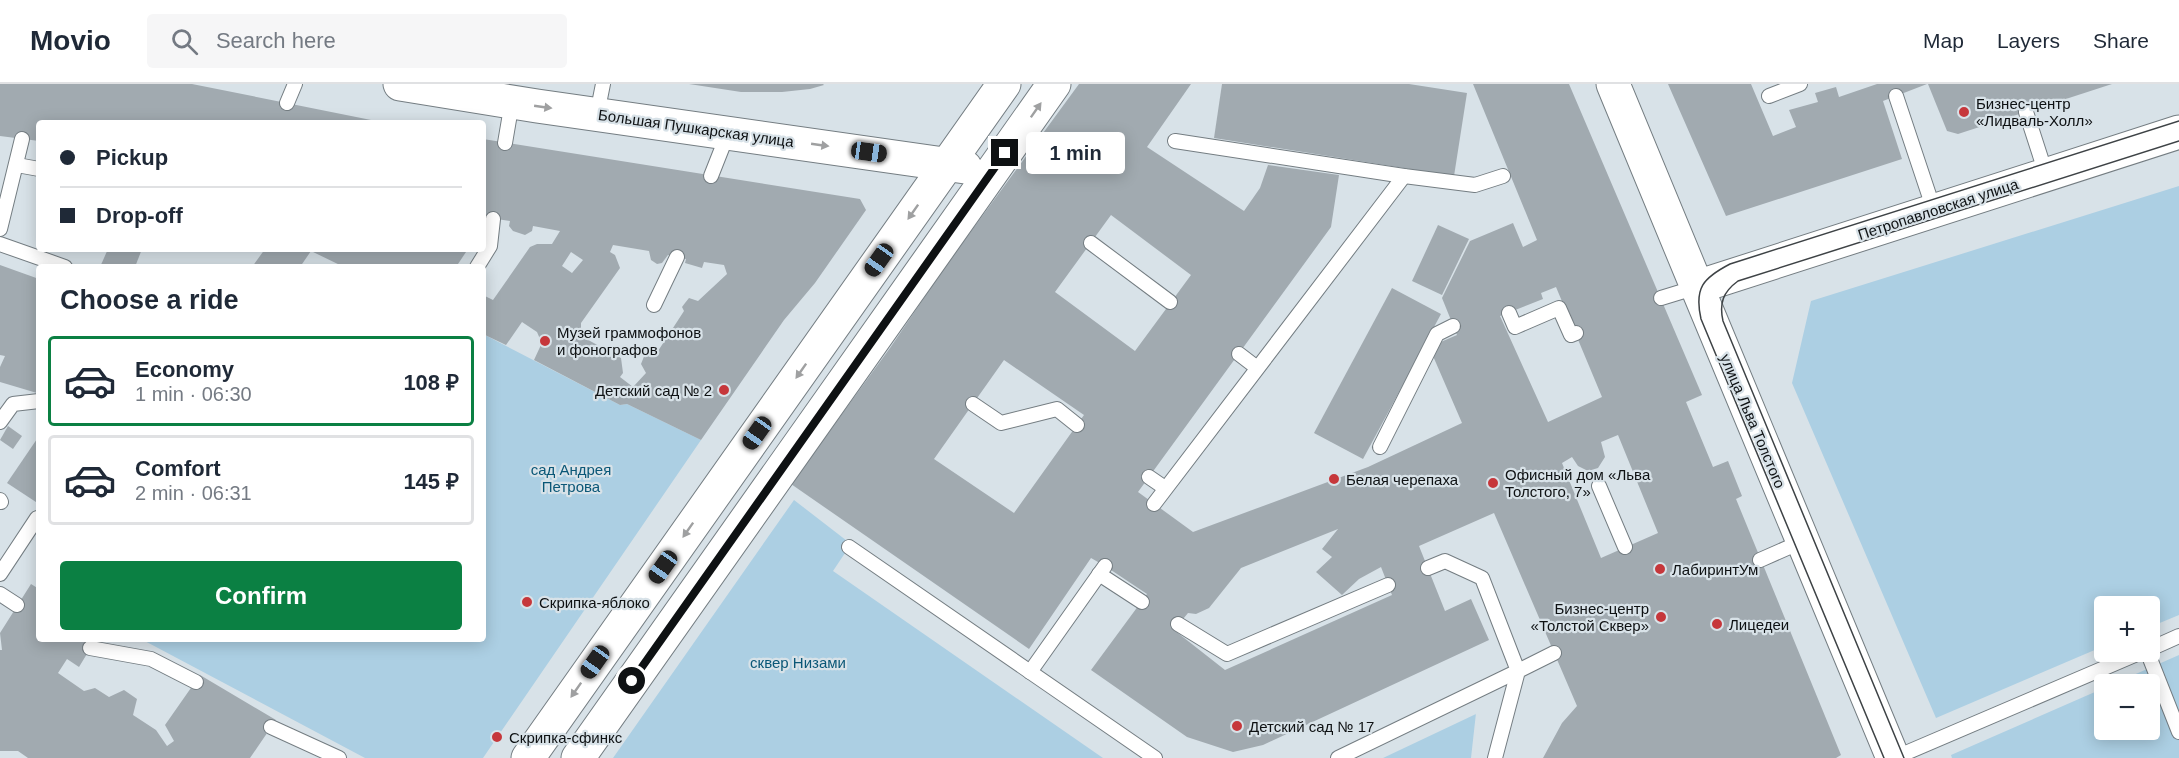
<!DOCTYPE html>
<html lang="en">
<head>
<meta charset="utf-8">
<style>
  body { margin:0; font-family:Helvetica,sans-serif; background:#f6f6f7; color:#1f2937; height:100vh; display:flex; flex-direction:column; font-size:22px; white-space:nowrap }
  * { box-sizing:border-box; margin:0 }
  p { font-size:20px; color:#747a83 }
  .icon { flex:none; width:33px; height:33px; fill:none; stroke:currentColor; stroke-width:2; stroke-linecap:round; stroke-linejoin:round }
  .map { position:relative; flex:1; overflow:hidden }
  .panel { position:absolute; left:36px; top:180px; width:450px; height:378px; display:flex; flex-direction:column; background:#fff; border-radius:6px; box-shadow:0 3px 15px #0003 }
  .panel>* { flex:none }
  .top-card { position:absolute; left:36px; top:36px; width:450px; height:132px; border-radius:6px; box-shadow:0 3px 15px #0003; display:grid; align-content:center; height:132px; padding:0 24px; background:#fff }
  .fabs { position:absolute; left:2094px; top:512px; display:grid; gap:12px }
  .fabs a { display:grid; place-items:center; width:66px; height:66px; border-radius:6px; background:#fff; box-shadow:0 3px 15px #0003; font-size:30px }
  .end { position:absolute; width:27px; height:27px; margin:-14px; border:8px solid #0e1113; background:#fff; box-shadow:0 0 0 3px #fff }
  .from { border-radius:50% }
  .bubble { position:absolute; height:42px; border-radius:6px; background:#fff; box-shadow:0 3px 15px #0003; font-size:20px; font-weight:700; line-height:42px; text-align:center }
  .car { position:absolute; width:18px; height:36px; margin:-18px -9px; border-radius:8px; box-shadow:0 0 4px 2px #0007; background:linear-gradient(#222 24%,#8ab4d8 0 40%,#222 0 76%,#8ab4d8 0 86%,#222 0) }
  .top-card b { display:flex; align-items:center; gap:21px; height:57px; font-size:22px }
  .top-card b+b { border-top:2px solid #e0e1e3 }
  .top-card i { width:15px; height:15px; background:#1f2937 }
  ul { padding:0; list-style:none }
  li { display:flex; align-items:center; gap:18px; height:90px; margin:0 12px 9px; padding:0 12px; border:3px solid #e0e1e3; border-radius:6px }
  li div { flex:1 }
  li b { display:block; font-size:22px }
  li em { font-style:normal; font-weight:700 }
  li.active { border-color:#0b8043 }
  li>.icon { width:54px; height:54px; stroke-width:1.5 }
  h2 { padding:0 24px; font-size:27px; line-height:72px }
  .button { display:flex; gap:12px; margin-top:auto; padding:12px 24px }
  .button a { flex:1; height:69px; border-radius:6px; background:#0b8043; color:#fff; font-size:24px; font-weight:700; line-height:69px; text-align:center }
  header { display:flex; align-items:center; gap:36px; box-sizing:border-box; height:84px; padding:0 30px; background:#fff; border-bottom:2px solid #e0e1e3 }
  header strong { font-size:28px }
  nav { display:flex; gap:33px; margin-inline-start:auto; font-size:21px }
  .search { width:420px; height:54px; background:#f6f6f7; display:flex; align-items:center; gap:15px; box-sizing:border-box; padding:0 21px; border-radius:6px; color:#747a83; font-size:22px }
  .map>svg:first-child { display:block }
  .green { fill:#accfe3 }
  .building { fill:#a1aab0; fill-rule:evenodd }
  .lines { fill:none; stroke-linecap:round; stroke-linejoin:round }
  .service-casing { stroke:#747d82; stroke-width:16 }
  .tertiary-casing { stroke:#747d82; stroke-width:35 }
  .primary-casing { stroke:#747d82; stroke-width:35 }
  .service { stroke:#fff; stroke-width:14 }
  .tertiary { stroke:#fff; stroke-width:33 }
  .primary { stroke:#fff; stroke-width:33 }
  .tram { stroke:#3e4346; stroke-width:1.5 }
  .oneway { fill:#9fa0a1 }
  .route { stroke:#0e1113; stroke-width:8 }
  .poi-dot { fill:#c6373b; stroke:#d8e2e8; stroke-width:2 }
  .labels { text-anchor:middle; dominant-baseline:central; stroke-width:4.5; stroke-linejoin:round; paint-order:stroke }
  .poi-label { font-size:15px; fill:#0e1113; stroke:#d8e2e8; text-anchor:start }
  .street-label { font-size:15px; fill:#0e1113; stroke:#d8e2e8 }
  .park-label { font-size:15px; fill:#0a5777; stroke:#d8e2e8 }
</style>
</head>
<body>
<header>
<strong>Movio</strong>
<div class="search"><svg class="icon" aria-label="search" viewBox="0 0 24 24"><circle cx="10" cy="10" r="6"/><path d="M15 15l6 6"/></svg>Search here</div>
<nav><a>Map</a><a>Layers</a><a>Share</a></nav>
</header>
<div class="map">
<svg width="2179" height="674" viewBox="0 0 2179 674">
  <rect width="100%" height="100%" fill="#d8e2e8"/>
  <!-- green -->
  <g class="green">
    <path d="M2179,102V531L2150,543V522H2104V562L1936,634L1792,299L1811,217Z"/>
    <path d="M483,250L620,321L627,320L701,356L483,674H365L141,555H483Z"/>
    <path d="M794,416L851,460L833,487L1103,674H613Z"/>
    <path d="M2179,571V674H1952L1951,671L2104,604V645H2150V600H2113Z"/>
    <path d="M1476,629L1471,674H1383L1476,630Z"/>
  </g>
  <!-- building -->
  <g class="building">
    <path d="M0,0H192L386,39H39V57L0,52Z"/>
    <path d="M689,0H823L824,1L810,5L782,8H741Z"/>
    <path d="M1079,0H1191L1147,63L1244,127L1260,104L1268,81L1339,91L1331,143L1138,408L1193,448L1368,383L1462,339L1433,272L1436,260L1457,251L1442,214L1470,157L1513,139L1523,163L1537,156L1473,0H1569L1702,311L1686,318L1713,383L1728,377L1742,412L1736,415L1841,671L1836,674H1543L1562,639L1577,622L1494,429L1419,462L1445,527L1471,515L1489,556L1263,661L1233,668L1187,653L1091,586L1147,510L1105,482L1091,474L1029,565L791,400L890,264L947,180ZM1111,131L1191,191L1135,267L1055,208ZM1556,203L1602,313L1548,338L1500,232L1543,215L1541,209ZM1004,276L1084,331L1014,429L934,375ZM1618,351L1658,449L1601,474L1562,379L1572,373L1578,382L1588,387L1598,384L1605,373L1601,358ZM1338,445L1322,465L1332,473L1316,488L1342,511L1359,495L1381,483L1392,511L1225,586L1174,546L1188,529L1196,530L1209,524L1241,484Z"/>
    <path d="M1222,0H1409L1467,9L1454,92L1214,54Z"/>
    <path d="M1668,0H1751L1773,52L1796,43L1789,26L1818,18L1815,9L1836,3L1839,13L1877,0H1927L1883,17L1902,75L1726,132Z"/>
    <path d="M1928,0H2112L1958,50L1947,47Z"/>
    <path d="M483,55L860,115L866,126L815,199L784,236L701,356L627,320L620,321L534,276L540,263V255L537,248L522,238L506,261L483,250V211L493,216L530,163L537,160H552L560,147L533,142L532,147L525,151L513,147L509,142L510,137L483,133ZM613,161L649,167L651,176L657,180L662,179L668,171L686,175L685,179L702,184L704,178L724,181L727,190L698,217L689,214L685,219L682,223L684,227L658,267H651L645,270L641,280L646,289L633,303L620,293L623,289L621,274L581,252V239L620,184L615,171L610,168ZM571,168L583,176L572,189L562,182Z"/>
    <path d="M1438,141L1469,155L1442,211L1412,197Z"/>
    <path d="M108,165H142L135,183H100Z"/>
    <path d="M265,165H391L397,168L399,165H468L456,183H344L311,167L300,183H252Z"/>
    <path d="M0,181L39,195V301L37,309L0,298V283L5,272L0,271Z"/>
    <path d="M1392,204L1441,230L1363,375L1314,349Z"/>
    <path d="M8,342L22,352L13,365L0,356Z"/>
    <path d="M39,352V420L7,399Z"/>
    <path d="M31,500L39,505V555H96L79,583L67,575L58,589L84,607L95,604L109,613L124,606L137,615L133,631L156,646L167,662L174,657L165,641L200,591L276,636L250,674H28L18,667H0V566H2L0,549Z"/>
  </g>
  <g class="lines">
    <!-- service casing -->
    <g class="service-casing">
      <g id="service">
        <path d="M1769,12L1800,0"/>
        <path d="M1896,12L1934,126"/>
        <path d="M287,19L295,0"/>
        <path d="M2026,28L2046,90"/>
        <path d="M597,30L603,0"/>
        <path d="M1175,57L1404,92L1475,101L1503,92"/>
        <path d="M505,59L512,18"/>
        <path d="M17,81L39,85"/>
        <path d="M711,92L728,49"/>
        <path d="M0,145L22,55"/>
        <path d="M1091,159L1170,218"/>
        <path d="M0,160L65,183"/>
        <path d="M477,183L490,162L493,135"/>
        <path d="M1661,214L1697,203"/>
        <path d="M654,221L677,173"/>
        <path d="M1509,229L1515,243L1559,224L1571,251L1576,249"/>
        <path d="M1239,270L1256,283"/>
        <path d="M973,320L1001,339L1057,325L1077,341"/>
        <path d="M0,338L13,320L39,317"/>
        <path d="M1380,363L1437,250L1453,242"/>
        <path d="M1149,393L1165,404"/>
        <path d="M1599,402L1625,463"/>
        <path d="M0,416L1,418"/>
        <path d="M1154,420L1404,92"/>
        <path d="M849,463L1155,674"/>
        <path d="M1760,476L1803,457"/>
        <path d="M0,490L37,434"/>
        <path d="M1099,490L1142,518"/>
        <path d="M0,510L17,521"/>
        <path d="M1178,540L1227,570L1388,501"/>
        <path d="M90,564L151,575L196,598"/>
        <path d="M2150,565L2179,552"/>
        <path d="M2147,567L2179,648"/>
        <path d="M1030,588L1105,482"/>
        <path d="M271,643L339,674"/>
        <path d="M1338,674L1518,587L1482,494L1445,477L1428,484"/>
        <path d="M1495,674L1518,587L1554,569"/>
        <path d="M1894,674L2144,567"/>
      </g>
    </g>
    <!-- tertiary casing -->
    <g class="tertiary-casing">
      <path id="tertiary" d="M1697,203L1893,674"/>
    </g>
    <!-- primary casing -->
    <g class="primary-casing">
      <g id="primary">
        <path d="M400,0L537,22L965,83"/>
        <path d="M1613,0L1697,203L2179,48"/>
        <path d="M528,674L1004,0"/>
        <path d="M578,674L1054,0"/>
      </g>
    </g>
    <!-- service -->
    <use href="#service" class="service"/>
    <!-- tertiary -->
    <use href="#tertiary" class="tertiary"/>
    <!-- primary -->
    <use href="#primary" class="primary"/>
    <!-- tram -->
    <g class="tram">
      <path d="M1884,674L1701,235C1694,204 1703,194 1730,180L2179,37"/>
      <path d="M1904,674L1723,237C1719,219 1723,208 1738,197L2179,57"/>
    </g>
  </g>
  <!-- one-way arrows -->
  <defs><path id="oneway-solid" d="M-6-.8H1V-3.2L6.5 0L1 3.2V.8H-6Z" transform="scale(1.5)"/></defs>
  <g class="oneway">
    <use href="#oneway-solid" transform="translate(543 23) rotate(8)"/>
    <use href="#oneway-solid" transform="translate(1036 26) rotate(-55)"/>
    <use href="#oneway-solid" transform="translate(820 61) rotate(8)"/>
    <use href="#oneway-solid" transform="translate(913 128) rotate(125)"/>
    <use href="#oneway-solid" transform="translate(801 287) rotate(125)"/>
    <use href="#oneway-solid" transform="translate(688 446) rotate(125)"/>
    <use href="#oneway-solid" transform="translate(576 606) rotate(125)"/>
  </g>
  <g class="lines">
    <!-- route -->
    <path class="route" d="M632,597L1005,69"/>
  </g>
  <!-- markers -->
  <g class="poi-dot">
    <circle cx="1964" cy="28" r="6"/>
    <circle cx="545" cy="257" r="6"/>
    <circle cx="724" cy="306" r="6"/>
    <circle cx="1334" cy="395" r="6"/>
    <circle cx="1493" cy="399" r="6"/>
    <circle cx="1660" cy="485" r="6"/>
    <circle cx="527" cy="518" r="6"/>
    <circle cx="1661" cy="533" r="6"/>
    <circle cx="1717" cy="540" r="6"/>
    <circle cx="1237" cy="642" r="6"/>
    <circle cx="497" cy="653" r="6"/>
  </g>
  <g class="labels">
    <!-- poi labels -->
    <g class="poi-label">
      <text x="1976" y="19">Бизнес-центр<tspan x="1976" dy="17">«Лидваль-Холл»</tspan></text>
      <text x="557" y="248">Музей граммофонов<tspan x="557" dy="17">и фонографов</tspan></text>
      <text x="712" y="306" text-anchor="end">Детский сад № 2</text>
      <text x="1505" y="390">Офисный дом «Льва<tspan x="1505" dy="17">Толстого, 7»</tspan></text>
      <text x="1346" y="395">Белая черепаха</text>
      <text x="1672" y="485">ЛабиринтУм</text>
      <text x="539" y="518">Скрипка-яблоко</text>
      <text x="1649" y="524" text-anchor="end">Бизнес-центр<tspan x="1649" dy="17">«Толстой Сквер»</tspan></text>
      <text x="1729" y="540">Лицедеи</text>
      <text x="1249" y="642">Детский сад № 17</text>
      <text x="509" y="653">Скрипка-сфинкс</text>
    </g>
    <!-- street labels -->
    <g class="street-label">
      <text transform="translate(696 44) rotate(8)">Большая Пушкарская улица</text>
      <text transform="translate(1938 125) rotate(-18)">Петропавловская улица</text>
      <text transform="translate(1753 337) rotate(67)">улица Льва Толстого</text>
    </g>
    <!-- park labels -->
    <g class="park-label">
      <text x="571" y="385">сад Андрея<tspan x="571" dy="17">Петрова</tspan></text>
      <text x="798" y="578">сквер Низами</text>
    </g>
  </g>
</svg>
<div class="fabs">
<a>+</a>
<a>−</a>
</div>
<i class="end from" style="left:632px;top:597px"></i>
<i class="end" style="left:1005px;top:69px"></i>
<div class="bubble" style="left:1026px;top:48px;width:99px">1 min</div>
<i class="car" style="left:869px;top:68px;rotate:98deg"></i>
<i class="car" style="left:879px;top:176px;rotate:215deg"></i>
<i class="car" style="left:757px;top:349px;rotate:215deg"></i>
<i class="car" style="left:663px;top:483px;rotate:215deg"></i>
<i class="car" style="left:595px;top:578px;rotate:215deg"></i>
<div class="top-card">
<b><i class="from"></i>Pickup</b>
<b><i></i>Drop-off</b>
</div>
<section class="panel">
<h2>Choose a ride</h2>
<ul>
<li class="active"><svg class="icon" aria-label="car" viewBox="0 0 24 24"><path d="M5 17H2v-5l4-1 3-4h7l3 4 3 1v5h-3M9 17h6M6 11h13"/><circle cx="7" cy="17" r="2"/><circle cx="17" cy="17" r="2"/></svg><div><b>Economy</b><p>1 min · 06:30</p></div><em>108 ₽</em></li>
<li><svg class="icon" aria-label="car" viewBox="0 0 24 24"><path d="M5 17H2v-5l4-1 3-4h7l3 4 3 1v5h-3M9 17h6M6 11h13"/><circle cx="7" cy="17" r="2"/><circle cx="17" cy="17" r="2"/></svg><div><b>Comfort</b><p>2 min · 06:31</p></div><em>145 ₽</em></li>
</ul>
<div class="button"><a>Confirm</a></div>
</section>
</div>
</body>
</html>
